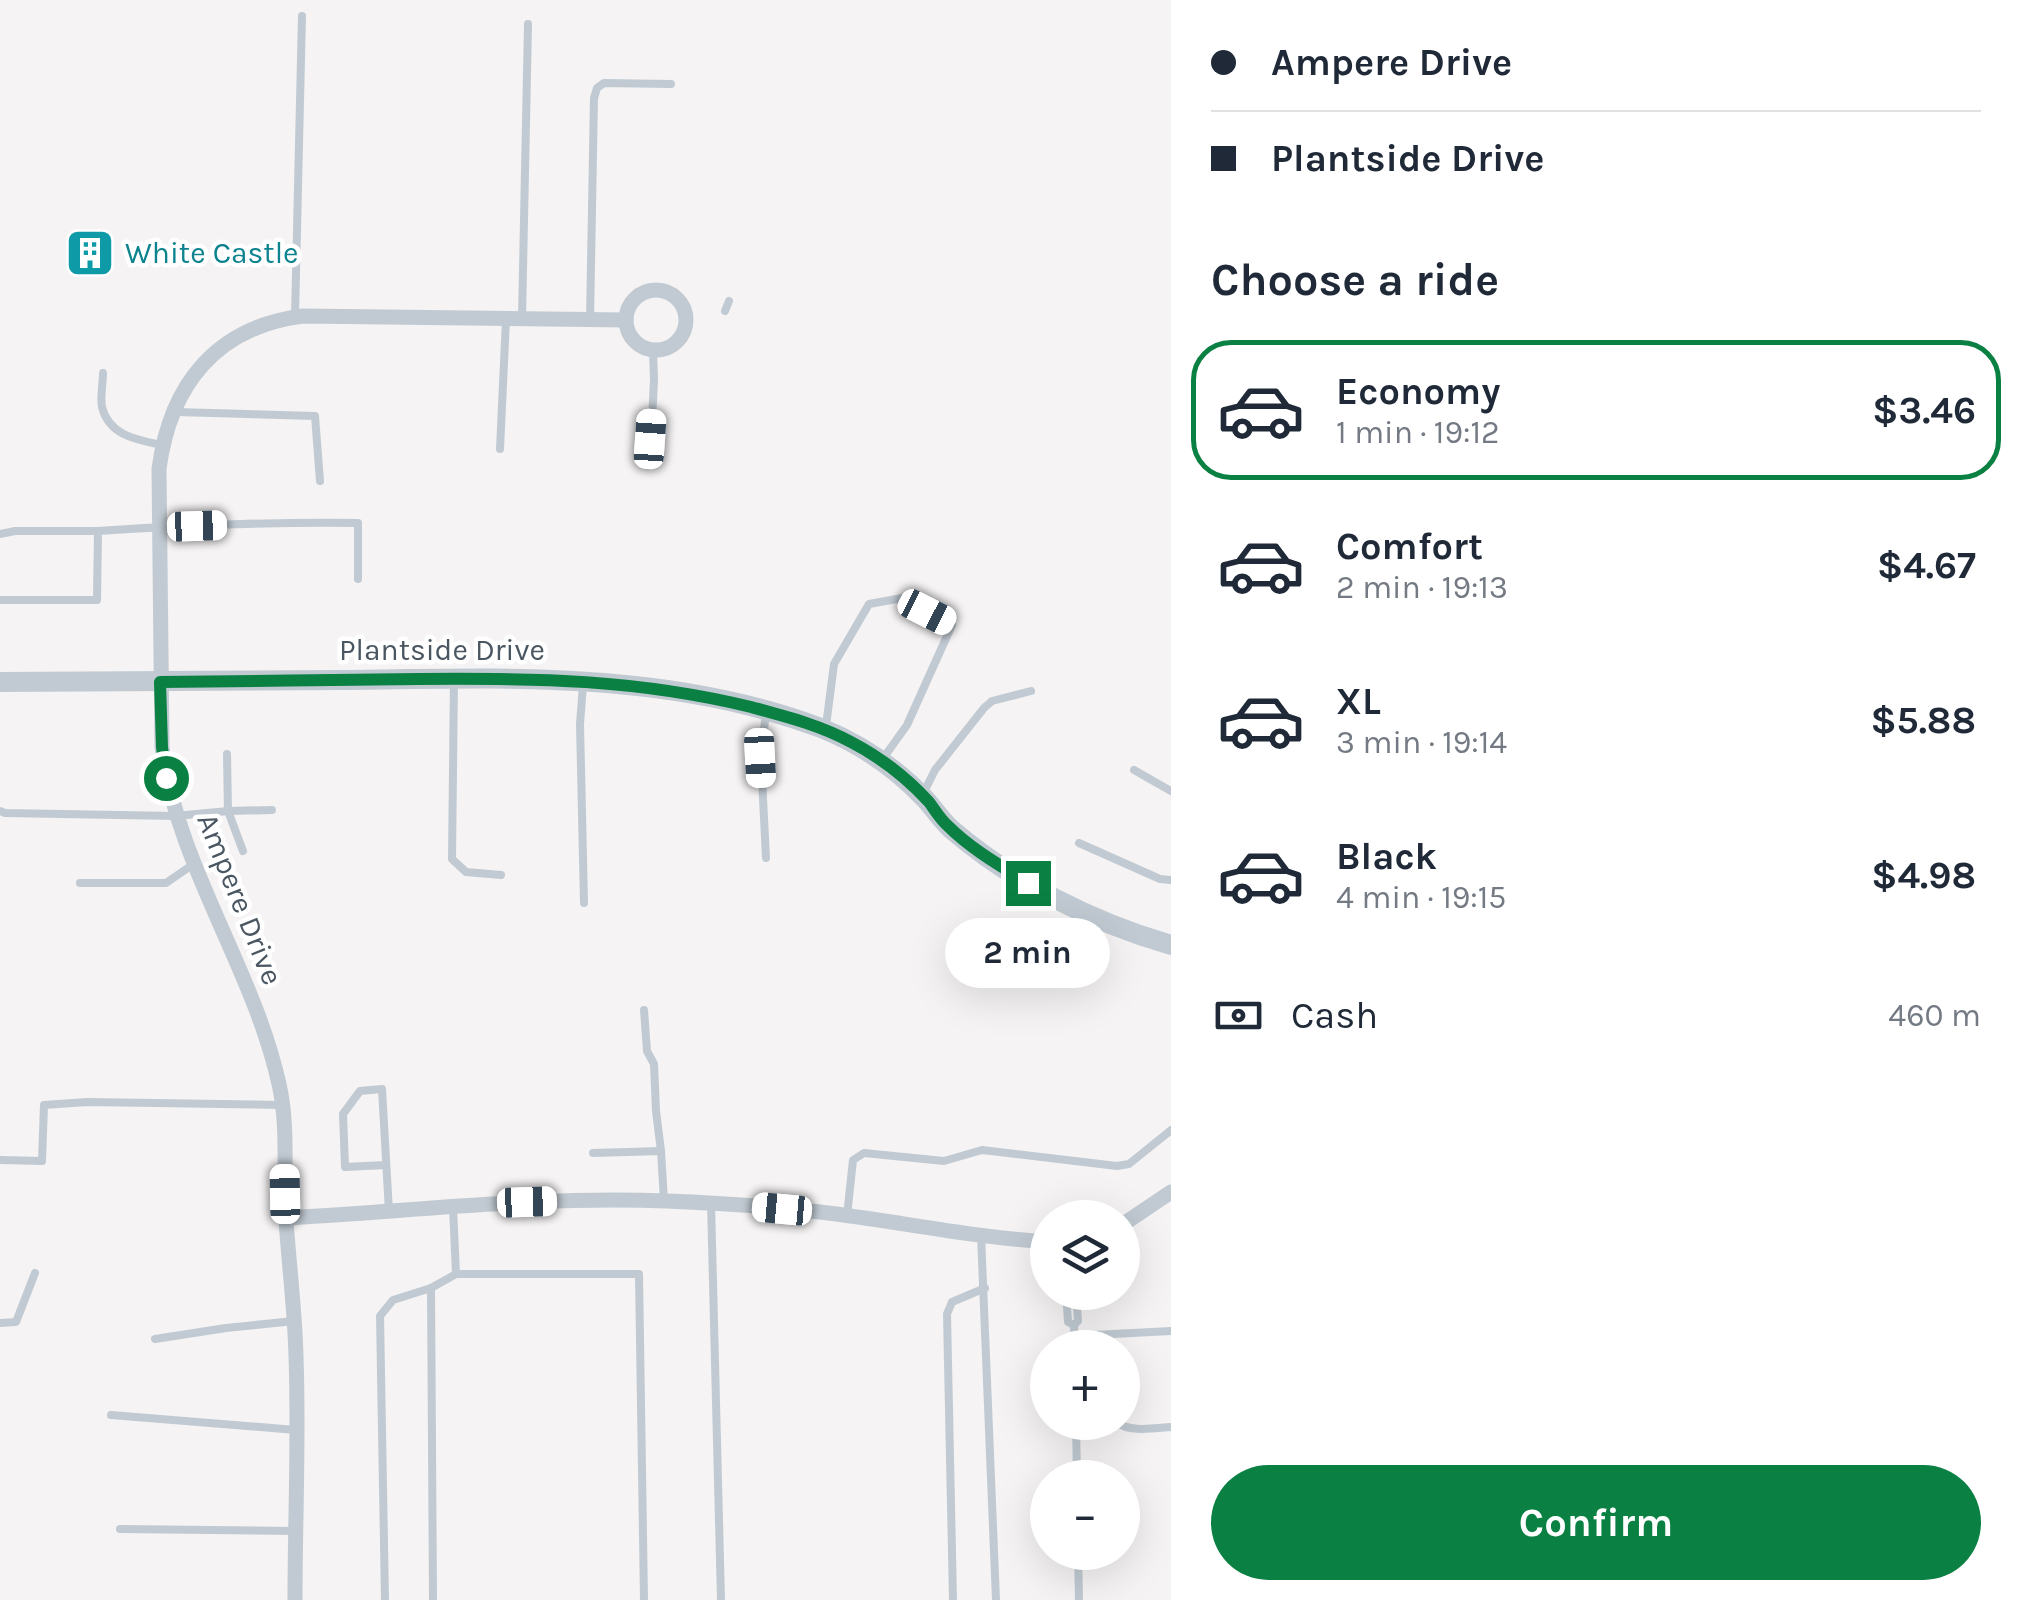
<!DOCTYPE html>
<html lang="en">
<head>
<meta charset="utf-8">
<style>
  body { margin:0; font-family:Karla,sans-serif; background:#f2f2f3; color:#1f2937; height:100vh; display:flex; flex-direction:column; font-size:38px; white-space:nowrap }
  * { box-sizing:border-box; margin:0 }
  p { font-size:32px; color:#747a83 }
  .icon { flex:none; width:55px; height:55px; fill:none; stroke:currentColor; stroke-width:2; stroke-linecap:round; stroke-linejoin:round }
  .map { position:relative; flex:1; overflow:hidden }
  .panel { display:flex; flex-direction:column; background:#fff; width:850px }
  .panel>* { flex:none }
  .banner { display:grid; align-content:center; height:220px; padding:0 40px; background:#fff }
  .buttons { position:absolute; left:1030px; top:1200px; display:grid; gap:20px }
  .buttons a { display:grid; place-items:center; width:110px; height:110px; border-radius:50%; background:#fff; box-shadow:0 10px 40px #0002; font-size:50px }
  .end { position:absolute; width:45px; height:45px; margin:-22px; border:12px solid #0b8043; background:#fff; box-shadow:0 0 0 5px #fff }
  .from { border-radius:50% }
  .bubble { position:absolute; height:70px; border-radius:35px; background:#fff; box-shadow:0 10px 40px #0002; font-size:32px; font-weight:700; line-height:70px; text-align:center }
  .car { position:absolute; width:30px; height:60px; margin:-30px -15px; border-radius:12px; box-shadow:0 0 8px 2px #0007; background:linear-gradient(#fff 24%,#345 0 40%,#fff 0 76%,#345 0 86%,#fff 0) }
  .banner b { display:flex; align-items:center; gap:35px; height:95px; font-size:38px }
  .banner b+b { border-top:2px solid #e0e1e3 }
  .banner i { width:25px; height:25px; background:#1f2937 }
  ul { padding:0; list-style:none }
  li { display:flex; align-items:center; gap:30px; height:140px; margin:0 20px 15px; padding:0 20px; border:5px solid transparent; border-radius:40px }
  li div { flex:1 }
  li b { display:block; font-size:38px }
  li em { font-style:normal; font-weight:700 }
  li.on { border-color:#0b8043 }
  li>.icon { width:90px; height:90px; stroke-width:1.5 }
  h2 { padding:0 40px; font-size:45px; line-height:120px }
  .pay { display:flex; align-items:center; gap:25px; height:110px; padding:0 40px; font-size:38px }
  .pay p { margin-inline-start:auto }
  .primary-button { display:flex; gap:20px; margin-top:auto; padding:20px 40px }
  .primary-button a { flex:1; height:115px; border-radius:60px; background:#0b8043; color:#fff; font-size:40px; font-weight:700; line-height:115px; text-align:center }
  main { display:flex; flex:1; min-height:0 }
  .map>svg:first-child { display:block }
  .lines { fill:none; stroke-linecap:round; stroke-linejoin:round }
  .service { stroke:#c1cad2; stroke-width:8 }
  .minor { stroke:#c1cad2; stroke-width:15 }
  .tertiary { stroke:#c1cad2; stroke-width:20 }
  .route { stroke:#0b8043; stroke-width:12 }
  .labels { text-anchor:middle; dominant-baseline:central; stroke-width:9; stroke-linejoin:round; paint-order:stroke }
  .culture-label { font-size:30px; fill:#0d838f; stroke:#fff; text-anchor:start }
  .street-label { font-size:30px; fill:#4a5661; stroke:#fff }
</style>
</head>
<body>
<main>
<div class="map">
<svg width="1171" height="1600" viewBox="0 0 1171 1600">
  <rect width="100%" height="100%" fill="#f5f3f3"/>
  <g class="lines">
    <!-- service -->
    <g class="service">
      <path d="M725,311L729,301"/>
      <path d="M295,316L302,16"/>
      <path d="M522,319L528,24"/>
      <path d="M590,320L594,98L597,88L604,83L671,84"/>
      <path d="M103,373C103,383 100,397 102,407C109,436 138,440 162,445"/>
      <path d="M176,412L315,416L320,481"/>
      <path d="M500,449L506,319"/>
      <path d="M650,461L654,380L653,350"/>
      <path d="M0,534L15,531H98"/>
      <path d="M0,600H97L98,531C185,525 271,522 358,523V579"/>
      <path d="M454,679L452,859L466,872L501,875"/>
      <path d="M583,685L580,724L584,903"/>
      <path d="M766,711L761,758L766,858"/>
      <path d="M826,726L834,664L869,604L902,598L952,625L907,725L882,760"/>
      <path d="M227,754L228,811L243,851"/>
      <path d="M1134,770L1171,791"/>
      <path d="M924,792L935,770L984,708L992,701L1031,691"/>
      <path d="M0,811L5,813L176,816L228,811L272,810"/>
      <path d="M1079,843L1160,879L1171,880"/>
      <path d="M80,883H166L195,863"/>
      <path d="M644,1010L647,1051L654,1064L656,1111L661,1151"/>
      <path d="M593,1153L661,1151L664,1201"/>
      <path d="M0,1160L42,1161L44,1105L87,1102L281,1105"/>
      <path d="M386,1165L345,1167L343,1114L360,1091L382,1089L389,1212"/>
      <path d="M711,1203L721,1600"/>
      <path d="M453,1207L456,1274H639L644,1600"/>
      <path d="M847,1216L853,1160L864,1153L944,1161L982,1150L1117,1166L1129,1164L1171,1130"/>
      <path d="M981,1235L996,1600"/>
      <path d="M431,1288L433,1600"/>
      <path d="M1066,1292L1068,1322L1074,1325"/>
      <path d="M0,1323L16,1322L35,1273"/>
      <path d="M1074,1336L1171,1331"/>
      <path d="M155,1339L226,1328L294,1321"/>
      <path d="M1075,1348L1074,1325L1078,1321L1076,1292"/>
      <path d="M111,1415L296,1430"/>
      <path d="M1076,1422L1077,1478"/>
      <path d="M1116,1422C1130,1433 1154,1428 1171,1427"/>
      <path d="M120,1529L295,1531"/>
      <path d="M1078,1552L1079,1600"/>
      <path d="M385,1600L380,1316L393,1300L431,1288L456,1274"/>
      <path d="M953,1600L947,1314L952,1302L985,1288"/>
    </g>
    <!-- minor -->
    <g class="minor">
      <circle cx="656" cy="320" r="30"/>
      <path d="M286,1218C413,1211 540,1196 667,1201C718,1203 769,1206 820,1212C896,1221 971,1237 1048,1242"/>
      <path d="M1122,1225L1171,1192"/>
      <path d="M295,1600C295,1519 299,1438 296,1357C295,1311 289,1266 286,1220C283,1175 289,1128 279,1084C253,967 177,866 162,747L159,469C170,385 216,327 303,316L626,320"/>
    </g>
    <!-- tertiary -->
    <path class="tertiary" d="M0,682C114,681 227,681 341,680C502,678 667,670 821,728C861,744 897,769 926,800C935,810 942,821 951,829C1014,883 1092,922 1171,945"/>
  </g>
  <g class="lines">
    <!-- route -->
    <path class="route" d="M166,778L162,747L160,682C246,681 333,680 419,679C536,678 636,679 751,707C784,716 820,725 851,742C880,757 907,778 929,802C935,810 940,819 948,826C971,849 1001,866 1028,883"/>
  </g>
  <!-- icons -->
  <defs>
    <g id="building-square" transform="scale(2.5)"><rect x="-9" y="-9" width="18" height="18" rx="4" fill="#0f9aa8" stroke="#fff"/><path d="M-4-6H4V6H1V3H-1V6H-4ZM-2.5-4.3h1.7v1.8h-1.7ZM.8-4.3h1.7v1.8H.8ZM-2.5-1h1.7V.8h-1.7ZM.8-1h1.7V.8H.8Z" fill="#fff"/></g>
  </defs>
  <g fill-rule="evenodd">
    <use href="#building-square" x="90" y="253"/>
  </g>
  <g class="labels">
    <!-- culture labels -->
    <g class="culture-label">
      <text x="125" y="253">White Castle</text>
    </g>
    <!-- street labels -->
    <g class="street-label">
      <text x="442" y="650">Plantside Drive</text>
      <text transform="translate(240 899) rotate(68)">Ampere Drive</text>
    </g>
  </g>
</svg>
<div class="buttons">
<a><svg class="icon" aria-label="layers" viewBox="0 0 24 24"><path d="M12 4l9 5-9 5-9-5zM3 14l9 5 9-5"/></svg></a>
<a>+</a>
<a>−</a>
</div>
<i class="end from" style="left:166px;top:778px"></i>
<i class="end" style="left:1028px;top:883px"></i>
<div class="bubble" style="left:945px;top:918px;width:165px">2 min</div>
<i class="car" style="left:650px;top:439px;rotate:4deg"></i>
<i class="car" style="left:197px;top:526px;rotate:88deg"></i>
<i class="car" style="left:927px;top:612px;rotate:117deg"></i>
<i class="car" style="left:760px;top:758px;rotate:177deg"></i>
<i class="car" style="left:285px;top:1194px;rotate:359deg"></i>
<i class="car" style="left:527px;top:1202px;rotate:88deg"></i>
<i class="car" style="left:782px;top:1209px;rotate:275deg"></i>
</div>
<section class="panel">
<div class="banner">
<b><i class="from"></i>Ampere Drive</b>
<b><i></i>Plantside Drive</b>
</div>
<h2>Choose a ride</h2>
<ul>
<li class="on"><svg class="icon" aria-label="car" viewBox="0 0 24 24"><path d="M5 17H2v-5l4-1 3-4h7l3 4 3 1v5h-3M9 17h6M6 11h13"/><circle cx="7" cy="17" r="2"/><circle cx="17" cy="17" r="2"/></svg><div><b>Economy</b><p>1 min · 19:12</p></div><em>$3.46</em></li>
<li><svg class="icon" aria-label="car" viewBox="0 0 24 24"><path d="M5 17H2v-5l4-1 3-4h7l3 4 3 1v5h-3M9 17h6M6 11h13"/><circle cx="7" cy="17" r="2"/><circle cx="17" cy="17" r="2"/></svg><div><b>Comfort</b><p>2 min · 19:13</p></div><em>$4.67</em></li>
<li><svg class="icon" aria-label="car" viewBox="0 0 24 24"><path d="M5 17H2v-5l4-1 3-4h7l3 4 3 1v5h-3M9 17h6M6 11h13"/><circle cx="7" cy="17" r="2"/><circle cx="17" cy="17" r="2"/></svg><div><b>XL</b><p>3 min · 19:14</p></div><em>$5.88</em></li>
<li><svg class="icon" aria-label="car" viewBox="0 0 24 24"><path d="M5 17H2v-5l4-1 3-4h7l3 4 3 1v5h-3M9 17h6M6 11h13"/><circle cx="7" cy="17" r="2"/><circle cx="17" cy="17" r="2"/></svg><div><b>Black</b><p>4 min · 19:15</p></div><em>$4.98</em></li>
</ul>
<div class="pay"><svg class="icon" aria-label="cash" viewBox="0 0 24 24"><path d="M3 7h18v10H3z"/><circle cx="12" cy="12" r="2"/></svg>Cash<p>460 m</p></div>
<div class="primary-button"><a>Confirm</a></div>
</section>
</main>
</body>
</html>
